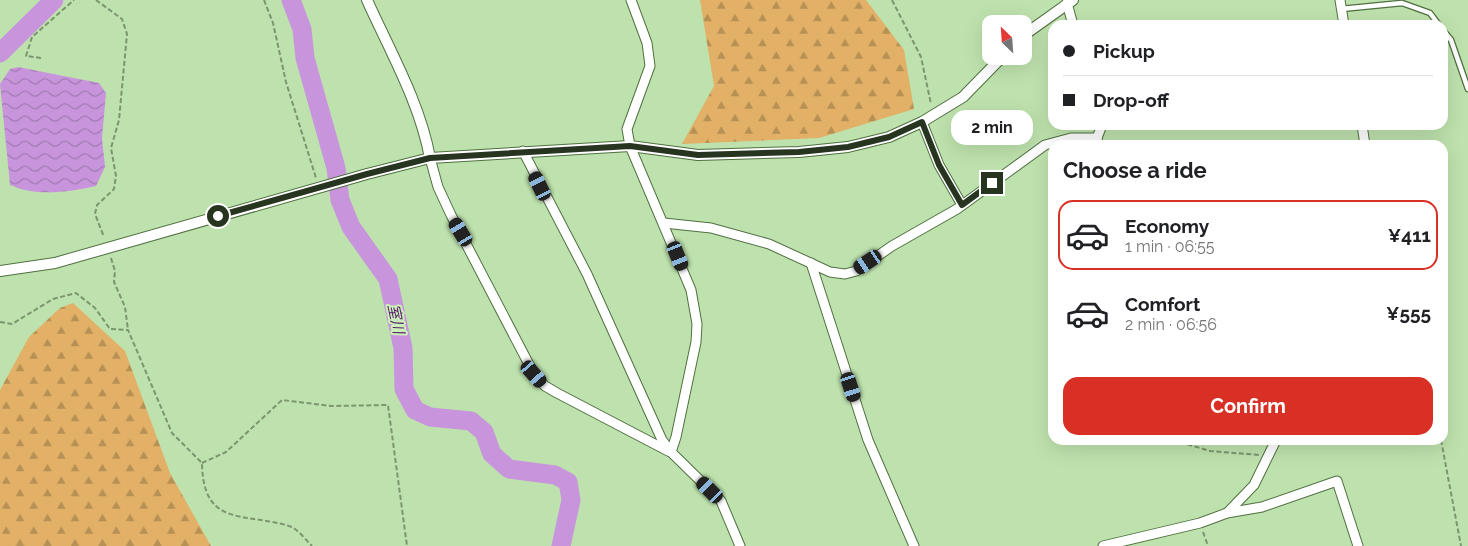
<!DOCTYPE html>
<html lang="en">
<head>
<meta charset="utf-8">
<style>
  body { margin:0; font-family:Raleway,"Noto Sans JP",sans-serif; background:#f6f6f6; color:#202124; height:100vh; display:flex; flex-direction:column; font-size:19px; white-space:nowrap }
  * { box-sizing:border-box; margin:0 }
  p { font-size:16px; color:#757577 }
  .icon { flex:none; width:28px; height:28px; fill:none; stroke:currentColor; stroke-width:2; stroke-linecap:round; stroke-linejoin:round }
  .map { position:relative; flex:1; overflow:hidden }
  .details { position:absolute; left:1048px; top:140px; width:400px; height:305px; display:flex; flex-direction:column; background:#fff; border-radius:15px; box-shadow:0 5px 20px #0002 }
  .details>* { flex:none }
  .guide { position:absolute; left:1048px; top:20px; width:400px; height:110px; border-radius:15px; box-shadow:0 5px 20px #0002; display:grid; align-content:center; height:110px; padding:0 15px; background:#fff }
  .needle { width:32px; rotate:335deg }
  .tools { position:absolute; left:982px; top:15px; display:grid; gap:10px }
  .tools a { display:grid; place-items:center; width:50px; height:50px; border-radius:10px; background:#fff; box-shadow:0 5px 20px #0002; font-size:25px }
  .end { position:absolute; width:22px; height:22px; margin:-11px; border:6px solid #273520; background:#fff; box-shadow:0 0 0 2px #fff }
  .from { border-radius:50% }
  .bubble { position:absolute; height:35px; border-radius:15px; background:#fff; box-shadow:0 5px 20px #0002; font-size:16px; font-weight:700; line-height:35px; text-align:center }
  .car { position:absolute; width:15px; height:30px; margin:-15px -8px; border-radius:6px; box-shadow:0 0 4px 1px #0007; background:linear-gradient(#222 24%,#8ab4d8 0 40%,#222 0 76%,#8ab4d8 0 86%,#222 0) }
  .guide b { display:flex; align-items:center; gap:18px; height:48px; font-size:19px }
  .guide b+b { border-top:1px solid #e0e0e0 }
  .guide i { width:12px; height:12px; background:#202124 }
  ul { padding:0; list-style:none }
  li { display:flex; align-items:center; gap:15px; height:70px; margin:0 10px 8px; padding:0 5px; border:2px solid transparent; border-radius:15px }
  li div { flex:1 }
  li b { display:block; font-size:19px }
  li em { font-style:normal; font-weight:700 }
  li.current { border-color:#d93025 }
  li>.icon { width:45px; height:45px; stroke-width:1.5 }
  h2 { padding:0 15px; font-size:22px; line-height:60px }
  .cta { display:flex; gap:10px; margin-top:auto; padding:10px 15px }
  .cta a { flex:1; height:58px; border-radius:15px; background:#d93025; color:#fff; font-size:20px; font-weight:700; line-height:58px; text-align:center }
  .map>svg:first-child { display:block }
  .forest { fill:url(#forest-firs) }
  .water { fill:url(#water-waves) }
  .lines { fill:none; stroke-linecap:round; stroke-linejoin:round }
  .river { stroke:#c895dd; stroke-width:19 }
  .service-casing { stroke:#507040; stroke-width:7 }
  .minor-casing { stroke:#507040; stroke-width:11 }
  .tertiary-casing { stroke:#507040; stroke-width:12 }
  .path { stroke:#7b966f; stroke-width:2; stroke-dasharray:5 2.5; stroke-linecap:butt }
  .service { stroke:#fff; stroke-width:4.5 }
  .minor { stroke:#fff; stroke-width:9 }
  .tertiary { stroke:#fff; stroke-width:10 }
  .route { stroke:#273520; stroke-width:6 }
  .labels { text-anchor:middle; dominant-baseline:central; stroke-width:4; stroke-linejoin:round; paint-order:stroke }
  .water-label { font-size:15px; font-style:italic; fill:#55156b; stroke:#cbf0b9 }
</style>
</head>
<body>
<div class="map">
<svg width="1468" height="546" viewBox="0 0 1468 546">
  <defs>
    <pattern id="forest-firs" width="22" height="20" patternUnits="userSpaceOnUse" patternTransform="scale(1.25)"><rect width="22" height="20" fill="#e2b066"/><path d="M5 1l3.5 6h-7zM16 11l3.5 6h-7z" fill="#b79054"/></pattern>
    <pattern id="water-waves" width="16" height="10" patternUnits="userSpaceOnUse" patternTransform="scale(1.25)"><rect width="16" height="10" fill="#c895dd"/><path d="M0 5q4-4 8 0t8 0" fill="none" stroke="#a27ab3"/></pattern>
  </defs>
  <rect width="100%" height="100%" fill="#bee2ad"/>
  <!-- forest -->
  <g class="forest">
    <path d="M700,0H866L904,50L914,109L819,138L682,144L714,86Z"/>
    <path d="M73,303L125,351L170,473L211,546H0V390L29,337L60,308Z"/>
  </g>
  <!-- water -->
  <path class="water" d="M18,67L99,83L106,93L102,138L105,167L96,186C68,192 37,197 10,185L0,84L10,69Z"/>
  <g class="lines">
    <!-- river -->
    <g class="river">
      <path d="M291,0L302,29L305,58L336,168L340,200L351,227L388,279L403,348L404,389L415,410L430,417L471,421L484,432L492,454L509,469L555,475L568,482L571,500L561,546"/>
      <path d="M0,53L54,0"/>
    </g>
    <!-- service casing -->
    <g class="service-casing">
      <g id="service">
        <path d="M1341,9L1402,3L1430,13L1439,25"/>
        <path d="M1442,29L1451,40L1468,89"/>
      </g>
    </g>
    <!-- minor casing -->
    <g class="minor-casing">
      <g id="minor">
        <path d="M631,0L647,43L650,66L627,129L630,146L691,290L697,324L696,342L676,437L671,452"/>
        <path d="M1340,0L1344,25"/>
        <path d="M1067,3L1073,25"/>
        <path d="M922,122L939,165L962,205"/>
        <path d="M1362,125L1365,145"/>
        <path d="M1098,145L1097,138L1102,125"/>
        <path d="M523,151L587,274L662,440L671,452L721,501L740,546"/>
        <path d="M430,158L438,187L451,215L534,374L545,386L557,393L668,451"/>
        <path d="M664,223L711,228L769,244L830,272L845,274L856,271L892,246L957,209L1045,145L1071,138H1097"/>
        <path d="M811,263L868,440L914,546"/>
        <path d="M1227,513L1254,485L1276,440"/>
        <path d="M1103,546L1200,523L1227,513L1262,507L1337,481L1358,546"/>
      </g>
    </g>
    <!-- tertiary casing -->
    <g class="tertiary-casing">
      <g id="tertiary">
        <path d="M367,0C390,51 420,103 430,158L630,146L698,155L799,152L848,147L889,137L922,122L963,97L1003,56"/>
        <path d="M1024,35L1073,0"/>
        <path d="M0,271L55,263L367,174L430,158"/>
      </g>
    </g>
    <!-- path -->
    <g class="path">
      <path d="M96,0L122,19L127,34L119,120L111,148L116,176L114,189L97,205L95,214L104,237"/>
      <path d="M264,0L273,23L286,82L316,178"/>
      <path d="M892,0L921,57L931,104"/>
      <path d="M41,58L26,56L32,37L74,0"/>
      <path d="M111,258L115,271L114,282L125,307L128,330"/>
      <path d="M0,322L12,324L53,299L76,293L95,308L110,329L128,330L172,433L202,463C203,528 244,512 289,526C297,528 306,540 312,546"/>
      <path d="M1173,440L1210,451L1259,455"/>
      <path d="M1441,440L1461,546"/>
      <path d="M202,463L226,452L282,400L331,406L388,405L407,546"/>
      <path d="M1203,532L1208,546"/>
    </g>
    <!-- service -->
    <use href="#service" class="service"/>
    <!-- minor -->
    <use href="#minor" class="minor"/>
    <!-- tertiary -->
    <use href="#tertiary" class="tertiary"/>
  </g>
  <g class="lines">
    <!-- route -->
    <path class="route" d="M218,216L367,174L430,158L630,146L698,155L799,152L848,147L889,137L922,122L939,165L962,205L992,183"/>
  </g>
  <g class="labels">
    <!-- water labels -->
    <g class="water-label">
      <text transform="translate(396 319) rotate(78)">室川</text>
    </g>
  </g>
</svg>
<div class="tools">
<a><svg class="needle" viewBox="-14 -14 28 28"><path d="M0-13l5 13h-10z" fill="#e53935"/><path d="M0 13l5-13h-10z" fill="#757577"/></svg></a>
</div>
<i class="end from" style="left:218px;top:216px"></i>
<i class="end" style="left:992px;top:183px"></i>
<div class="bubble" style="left:951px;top:110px;width:82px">2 min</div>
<i class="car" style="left:540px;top:186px;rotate:334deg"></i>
<i class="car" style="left:461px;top:232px;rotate:329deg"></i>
<i class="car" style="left:678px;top:256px;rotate:158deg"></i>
<i class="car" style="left:868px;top:262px;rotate:236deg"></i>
<i class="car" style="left:534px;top:374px;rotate:139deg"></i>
<i class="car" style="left:851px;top:387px;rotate:162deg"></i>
<i class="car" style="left:710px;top:490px;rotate:315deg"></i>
<div class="guide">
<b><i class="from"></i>Pickup</b>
<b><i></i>Drop-off</b>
</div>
<section class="details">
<h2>Choose a ride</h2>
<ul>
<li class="current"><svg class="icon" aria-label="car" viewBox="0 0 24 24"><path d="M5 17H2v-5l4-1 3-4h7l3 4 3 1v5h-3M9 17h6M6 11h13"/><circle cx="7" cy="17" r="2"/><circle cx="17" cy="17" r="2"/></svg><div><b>Economy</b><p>1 min · 06:55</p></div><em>¥411</em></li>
<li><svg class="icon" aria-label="car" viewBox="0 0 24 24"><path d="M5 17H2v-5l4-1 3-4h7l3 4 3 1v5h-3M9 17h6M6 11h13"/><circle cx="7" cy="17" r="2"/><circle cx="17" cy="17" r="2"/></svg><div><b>Comfort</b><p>2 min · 06:56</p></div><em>¥555</em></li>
</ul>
<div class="cta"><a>Confirm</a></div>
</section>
</div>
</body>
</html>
